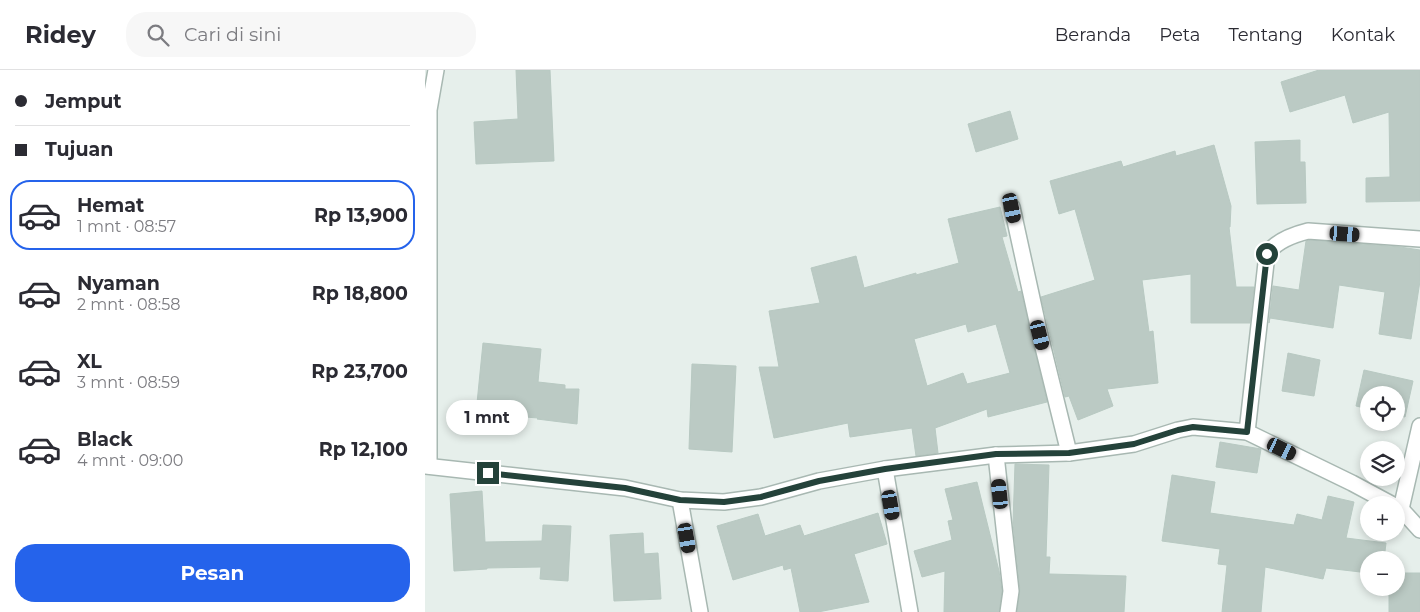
<!DOCTYPE html>
<html lang="id">
<head>
<meta charset="utf-8">
<style>
  body { margin:0; font-family:Montserrat,sans-serif; background:#f7f7f7; color:#2b2b33; height:100vh; display:flex; flex-direction:column; font-size:19px; white-space:nowrap }
  * { box-sizing:border-box; margin:0 }
  p { font-size:16px; color:#7c7c81 }
  .icon { flex:none; width:28px; height:28px; fill:none; stroke:currentColor; stroke-width:2; stroke-linecap:round; stroke-linejoin:round }
  .map { position:relative; flex:1; overflow:hidden }
  .side { display:flex; flex-direction:column; background:#fff; width:425px }
  .side>* { flex:none }
  .hud { display:grid; align-content:center; height:110px; padding:0 15px; background:#fff }
  .tools { position:absolute; left:935px; top:316px; display:grid; gap:10px }
  .tools a { display:grid; place-items:center; width:45px; height:45px; border-radius:50%; background:#fff; box-shadow:0 2px 8px #0003; font-size:25px }
  .end { position:absolute; width:22px; height:22px; margin:-11px; border:6px solid #24423a; background:#fff; box-shadow:0 0 0 2px #fff }
  .from { border-radius:50% }
  .bubble { position:absolute; height:35px; border-radius:18px; background:#fff; box-shadow:0 2px 8px #0003; font-size:16px; font-weight:700; line-height:35px; text-align:center }
  .car { position:absolute; width:15px; height:30px; margin:-15px -8px; border-radius:6px; box-shadow:0 0 4px 1px #0007; background:linear-gradient(#222 24%,#8ab4d8 0 40%,#222 0 76%,#8ab4d8 0 86%,#222 0) }
  .hud b { display:flex; align-items:center; gap:18px; height:48px; font-size:19px }
  .hud b+b { border-top:1px solid #e1e1e2 }
  .hud i { width:12px; height:12px; background:#2b2b33 }
  ul { padding:0; list-style:none }
  li { display:flex; align-items:center; gap:15px; height:70px; margin:0 10px 8px; padding:0 5px; border:2px solid transparent; border-radius:20px }
  li div { flex:1 }
  li b { display:block; font-size:19px }
  li em { font-style:normal; font-weight:700 }
  li.current { border-color:#2563eb }
  li>.icon { width:45px; height:45px; stroke-width:1.5 }
  .primary-button { display:flex; gap:10px; margin-top:auto; padding:10px 15px }
  .primary-button a { flex:1; height:58px; border-radius:20px; background:#2563eb; color:#fff; font-size:20px; font-weight:700; line-height:58px; text-align:center }
  header { display:flex; align-items:center; gap:30px; box-sizing:border-box; height:70px; padding:0 25px; background:#fff; border-bottom:1px solid #e1e1e2 }
  header strong { font-size:24px }
  nav { display:flex; gap:28px; margin-inline-start:auto; font-size:18px }
  .search { width:350px; height:45px; background:#f7f7f7; display:flex; align-items:center; gap:12px; box-sizing:border-box; padding:0 18px; border-radius:20px; color:#7c7c81; font-size:19px }
  main { display:flex; flex:1; min-height:0 }
  .map>svg:first-child { display:block }
  .building { fill:#bbcac4; stroke:#b8c9c2; fill-rule:evenodd }
  .lines { fill:none; stroke-linecap:round; stroke-linejoin:round }
  .minor-casing { stroke:#a8b8b2; stroke-width:18 }
  .minor { stroke:#fff; stroke-width:15 }
  .route { stroke:#24423a; stroke-width:6 }
</style>
</head>
<body>
<header>
<strong>Ridey</strong>
<div class="search"><svg class="icon" aria-label="search" viewBox="0 0 24 24"><circle cx="10" cy="10" r="6"/><path d="M15 15l6 6"/></svg>Cari di sini</div>
<nav><a>Beranda</a><a>Peta</a><a>Tentang</a><a>Kontak</a></nav>
</header>
<main>
<section class="side">
<div class="hud">
<b><i class="from"></i>Jemput</b>
<b><i></i>Tujuan</b>
</div>
<ul>
<li class="current"><svg class="icon" aria-label="car" viewBox="0 0 24 24"><path d="M5 17H2v-5l4-1 3-4h7l3 4 3 1v5h-3M9 17h6M6 11h13"/><circle cx="7" cy="17" r="2"/><circle cx="17" cy="17" r="2"/></svg><div><b>Hemat</b><p>1 mnt · 08:57</p></div><em>Rp 13,900</em></li>
<li><svg class="icon" aria-label="car" viewBox="0 0 24 24"><path d="M5 17H2v-5l4-1 3-4h7l3 4 3 1v5h-3M9 17h6M6 11h13"/><circle cx="7" cy="17" r="2"/><circle cx="17" cy="17" r="2"/></svg><div><b>Nyaman</b><p>2 mnt · 08:58</p></div><em>Rp 18,800</em></li>
<li><svg class="icon" aria-label="car" viewBox="0 0 24 24"><path d="M5 17H2v-5l4-1 3-4h7l3 4 3 1v5h-3M9 17h6M6 11h13"/><circle cx="7" cy="17" r="2"/><circle cx="17" cy="17" r="2"/></svg><div><b>XL</b><p>3 mnt · 08:59</p></div><em>Rp 23,700</em></li>
<li><svg class="icon" aria-label="car" viewBox="0 0 24 24"><path d="M5 17H2v-5l4-1 3-4h7l3 4 3 1v5h-3M9 17h6M6 11h13"/><circle cx="7" cy="17" r="2"/><circle cx="17" cy="17" r="2"/></svg><div><b>Black</b><p>4 mnt · 09:00</p></div><em>Rp 12,100</em></li>
</ul>
<div class="primary-button"><a>Pesan</a></div>
</section>
<div class="map">
<svg width="995" height="542" viewBox="0 0 995 542">
  <rect width="100%" height="100%" fill="#e6efeb"/>
  <!-- building -->
  <g class="building">
    <path d="M91,0H125L129,91L51,94L49,52L93,49Z"/>
    <path d="M894,0H995V131L941,132V108L965,107L964,42L928,53L920,25L865,42L856,12Z"/>
    <path d="M585,41L593,69L551,82L543,54Z"/>
    <path d="M875,70V92H880L881,133L832,134L830,72Z"/>
    <path d="M789,75L806,136L805,157H804L811,217H829L825,253H766V204L717,210L724,262L728,261L733,313L682,319L688,336L653,350L644,326L640,327L616,227L670,210L650,139L634,144L625,111L696,91L698,97L750,81L751,86Z"/>
    <path d="M575,137L582,166L577,167L593,222L596,221L622,332L563,347L562,339L510,358L513,383L491,386L487,358L425,367L423,353L349,368L334,297H354L344,241L395,233L386,198L431,186L439,218L491,203V205L534,193L523,149ZM541,254L543,262L571,254L585,303L542,314L538,303L502,316L489,269Z"/>
    <path d="M884,170L975,177L995,180V211L986,269L954,264L960,222L914,215L908,258L845,248L844,253L848,216L874,220L881,171Z"/>
    <path d="M58,273L116,279L113,312L140,315V319H154L152,354L112,349L113,348L51,343Z"/>
    <path d="M863,283L895,290L889,326L857,321Z"/>
    <path d="M267,294L311,296L307,382L264,379Z"/>
    <path d="M939,300L988,311L980,347L971,345V325H944V339L931,336Z"/>
    <path d="M795,372L836,379L832,403L791,397Z"/>
    <path d="M590,394L624,395L621,487H625L624,504L701,506L699,542H592L595,520L588,453Z"/>
    <path d="M747,405L790,412L785,443L869,455L872,444L897,450L903,426L929,432L921,468L961,473L959,490H944V503L901,498L898,509L840,497L836,542H797L802,495L793,494L795,479L737,471Z"/>
    <path d="M552,412L574,501L577,521L574,542H519L520,501L497,507L489,481L527,470L523,451L528,450L520,419Z"/>
    <path d="M57,421L60,472L117,471L118,455L146,456L143,511L115,509L116,497L62,498V499L29,501L25,424Z"/>
    <path d="M453,443L462,474L429,484L444,532L393,542H375L366,498L359,500L358,495L308,510L292,456L333,444L340,466L375,455L379,466Z"/>
    <path d="M218,463L219,484L233,483L236,529L189,531L185,465Z"/>
    <path d="M971,503H995V542H964V518H971Z"/>
  </g>
  <g class="lines">
    <!-- minor casing -->
    <g class="minor-casing">
      <g id="minor">
        <path d="M587,137L615,265L644,383"/>
        <path d="M822,362L842,184C851,171 867,165 883,161L995,169"/>
        <path d="M571,385L586,521L583,542"/>
        <path d="M0,396L200,418L255,430L299,432L336,427L394,411L460,399L571,385L644,383L709,374L753,360L768,357L822,362L927,413L968,435"/>
        <path d="M4,396V40L11,0"/>
        <path d="M460,399L485,542"/>
        <path d="M255,430L275,542"/>
        <path d="M971,437L976,439L995,460"/>
        <path d="M976,439L995,356"/>
      </g>
    </g>
    <!-- minor -->
    <use href="#minor" class="minor"/>
  </g>
  <g class="lines">
    <!-- route -->
    <path class="route" d="M63,403L200,418L255,430L299,432L336,427L394,411L460,399L571,384L644,383L709,374L753,360L768,357L822,362L842,184"/>
  </g>
</svg>
<div class="tools">
<a><svg class="icon" aria-label="locate" viewBox="0 0 24 24"><circle cx="12" cy="12" r="6"/><path d="M12 2v4M12 18v4M2 12h4M18 12h4"/></svg></a>
<a><svg class="icon" aria-label="layers" viewBox="0 0 24 24"><path d="M12 4l9 5-9 5-9-5zM3 14l9 5 9-5"/></svg></a>
<a>+</a>
<a>−</a>
</div>
<i class="end from" style="left:842px;top:184px"></i>
<i class="end" style="left:63px;top:403px"></i>
<div class="bubble" style="left:21px;top:330px;width:82px">1 mnt</div>
<i class="car" style="left:587px;top:138px;rotate:168deg"></i>
<i class="car" style="left:920px;top:164px;rotate:94deg"></i>
<i class="car" style="left:615px;top:265px;rotate:166deg"></i>
<i class="car" style="left:857px;top:379px;rotate:116deg"></i>
<i class="car" style="left:575px;top:424px;rotate:354deg"></i>
<i class="car" style="left:466px;top:435px;rotate:170deg"></i>
<i class="car" style="left:262px;top:468px;rotate:170deg"></i>
</div>
</main>
</body>
</html>
